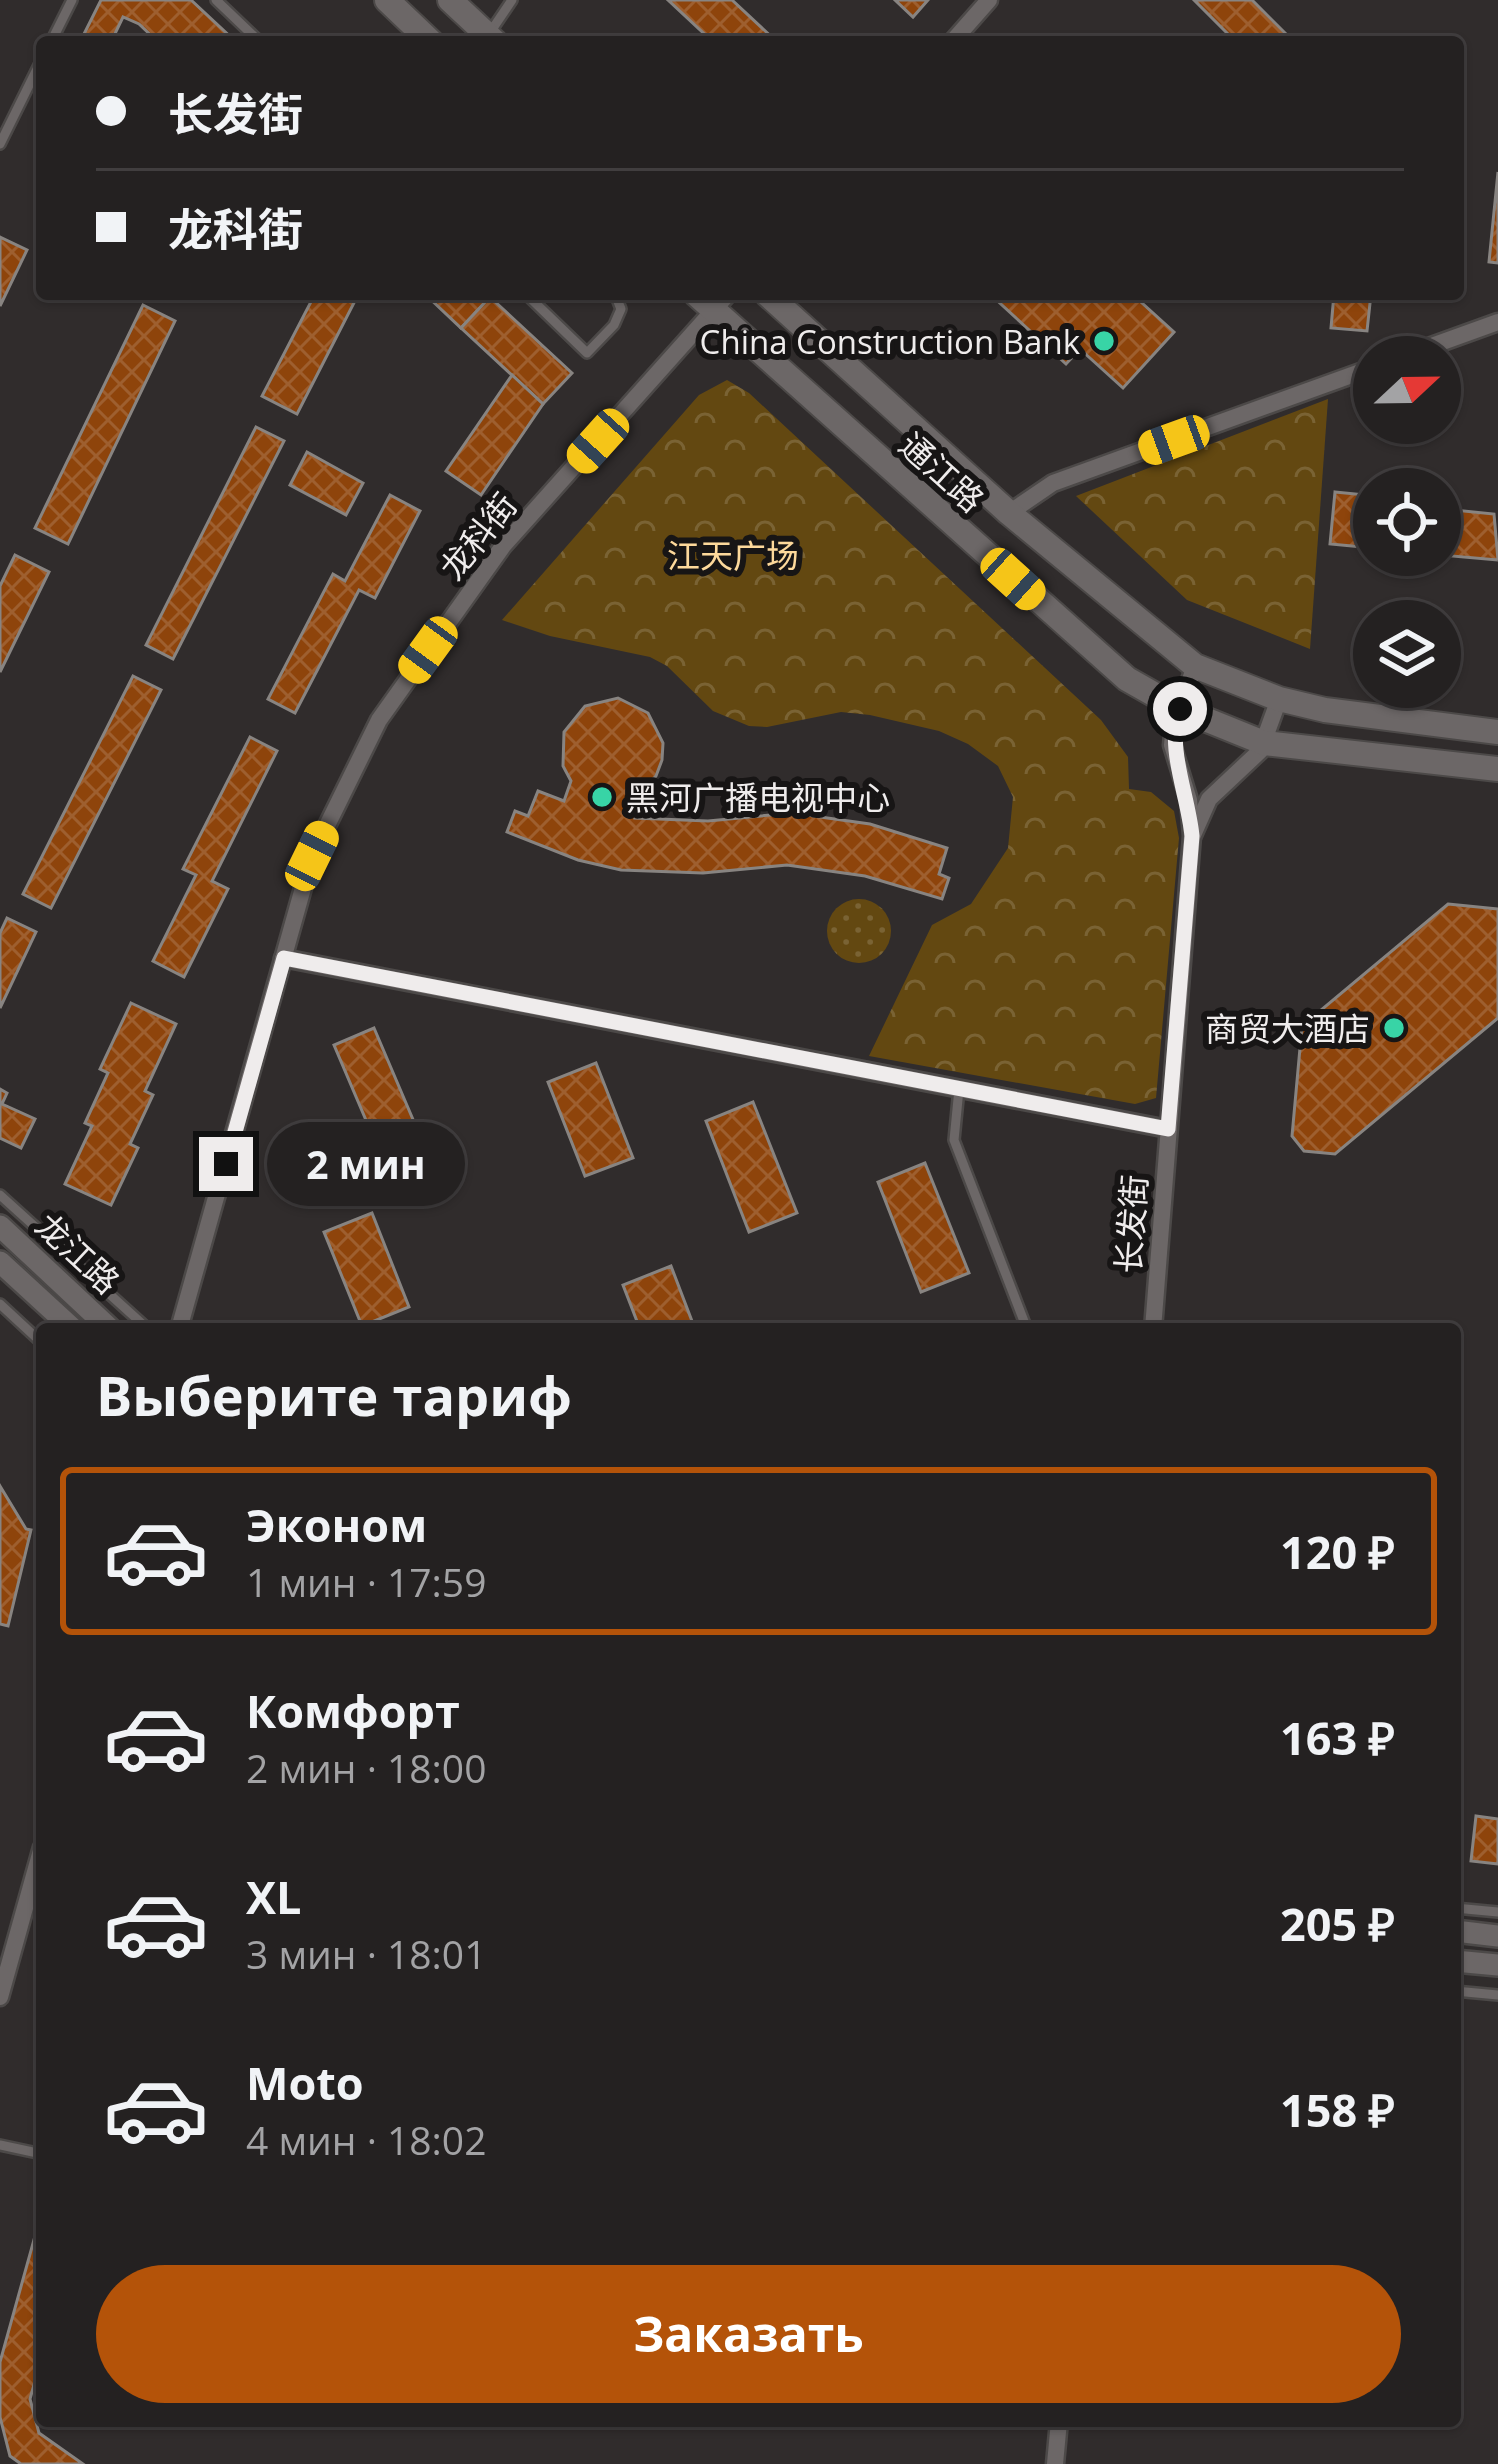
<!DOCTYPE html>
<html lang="ru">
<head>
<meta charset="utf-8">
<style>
  body { margin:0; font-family:"Open Sans","Noto Sans SC",sans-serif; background:#302e2e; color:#f1f3f6; height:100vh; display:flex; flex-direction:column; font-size:45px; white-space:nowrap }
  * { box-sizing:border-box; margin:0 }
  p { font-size:39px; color:#a3a3a5 }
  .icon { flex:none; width:66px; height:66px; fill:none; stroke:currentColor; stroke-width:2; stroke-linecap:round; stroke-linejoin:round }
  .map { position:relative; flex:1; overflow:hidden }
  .side { position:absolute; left:36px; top:1323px; width:1425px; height:1104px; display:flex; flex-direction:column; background:#242121; border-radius:12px; box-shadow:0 3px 9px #0004,0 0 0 3px #413e3f }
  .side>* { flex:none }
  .hud { position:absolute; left:36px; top:36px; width:1428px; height:264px; border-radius:12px; box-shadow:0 3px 9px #0004,0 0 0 3px #413e3f; display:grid; align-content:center; height:264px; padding:0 60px; background:#242121 }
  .needle { width:78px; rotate:68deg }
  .controls { position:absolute; left:1353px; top:336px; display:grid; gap:24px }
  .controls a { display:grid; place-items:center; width:108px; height:108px; border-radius:50%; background:#242121; box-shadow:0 3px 9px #0004,0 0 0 3px #413e3f; font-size:60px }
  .end { position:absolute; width:54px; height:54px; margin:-27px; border:15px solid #efecec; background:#111; box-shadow:0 0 0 6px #111 }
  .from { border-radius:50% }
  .bubble { position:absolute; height:84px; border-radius:42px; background:#242121; box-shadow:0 3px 9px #0004,0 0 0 3px #413e3f; font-size:39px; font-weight:700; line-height:84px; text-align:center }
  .car { position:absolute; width:36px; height:72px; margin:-36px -18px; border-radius:15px; box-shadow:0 0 9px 3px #0007; background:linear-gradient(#f5c518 24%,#345 0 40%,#f5c518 0 76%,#345 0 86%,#f5c518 0) }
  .hud b { display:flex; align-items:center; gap:42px; height:114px; font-size:45px }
  .hud b+b { border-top:3px solid #413e3f }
  .hud i { width:30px; height:30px; background:#f1f3f6 }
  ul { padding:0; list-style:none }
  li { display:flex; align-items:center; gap:36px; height:168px; margin:0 24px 18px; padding:0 36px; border:6px solid transparent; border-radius:12px }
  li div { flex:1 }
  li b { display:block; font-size:45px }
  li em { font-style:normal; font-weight:700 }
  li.active { border-color:#b45309 }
  li>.icon { width:108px; height:108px; stroke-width:1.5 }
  h2 { padding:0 60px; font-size:54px; line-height:144px }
  .action { display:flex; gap:24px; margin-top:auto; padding:24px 60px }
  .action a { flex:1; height:138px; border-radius:72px; background:#b45309; color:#fff; font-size:48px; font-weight:700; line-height:138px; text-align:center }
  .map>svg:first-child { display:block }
  .grass { fill:url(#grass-dots) }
  .park { fill:url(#park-crowns) }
  .building { fill:url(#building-cross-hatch); stroke:#888481; stroke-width:3 }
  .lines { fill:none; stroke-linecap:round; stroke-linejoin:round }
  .service-casing { stroke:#4c4948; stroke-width:14 }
  .minor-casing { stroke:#4c4948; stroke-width:21 }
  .tertiary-casing { stroke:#4c4948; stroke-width:26 }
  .secondary-casing { stroke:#4c4948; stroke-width:28 }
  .service { stroke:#6c6767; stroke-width:9 }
  .minor { stroke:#6c6767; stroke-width:16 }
  .tertiary { stroke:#6c6767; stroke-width:21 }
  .secondary { stroke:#6c6767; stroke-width:24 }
  .route { stroke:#efecec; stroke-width:15 }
  .poi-dot { fill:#38d4a6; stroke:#171515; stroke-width:4.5 }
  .labels { text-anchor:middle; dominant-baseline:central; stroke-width:12; stroke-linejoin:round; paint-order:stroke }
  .poi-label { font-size:33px; fill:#efecec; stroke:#171515; text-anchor:end }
  .street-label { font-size:33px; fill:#efecec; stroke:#171515 }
  .park-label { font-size:33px; fill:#fdd99b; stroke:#171515 }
</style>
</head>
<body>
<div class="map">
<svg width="1498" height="2464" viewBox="0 0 1498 2464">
  <defs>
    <pattern id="grass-dots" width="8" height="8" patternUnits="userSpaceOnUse" patternTransform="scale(3)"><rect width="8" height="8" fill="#634811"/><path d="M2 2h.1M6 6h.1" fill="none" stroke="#7a6334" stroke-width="1.8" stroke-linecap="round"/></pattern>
    <pattern id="park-crowns" width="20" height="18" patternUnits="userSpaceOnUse" patternTransform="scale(3)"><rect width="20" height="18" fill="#634811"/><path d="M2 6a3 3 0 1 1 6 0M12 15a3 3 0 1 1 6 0" fill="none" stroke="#7a6334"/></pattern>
    <pattern id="building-cross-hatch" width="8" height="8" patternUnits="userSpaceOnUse" patternTransform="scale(3)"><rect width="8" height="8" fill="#8e440b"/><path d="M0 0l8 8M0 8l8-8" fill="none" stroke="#9e5f2f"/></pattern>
  </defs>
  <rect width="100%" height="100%" fill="#302c2c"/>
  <!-- grass -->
  <circle class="grass" cx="859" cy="931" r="32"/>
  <!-- park -->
  <g class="park">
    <path d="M727,380L749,393L1101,720L1128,757L1129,789L1151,792L1174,811L1179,838L1156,1098L1135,1104L869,1056L932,925L971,904L1008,848L1013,797L998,766L968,744L939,731L870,715L841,712L767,727L749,726L713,711L667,666L650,657L550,636L502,620L699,395Z"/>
    <path d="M1328,399L1310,649L1187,600L1076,496Z"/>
  </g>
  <!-- building -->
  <g class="building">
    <path d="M101,0H191L236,42H158L139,24L123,17L111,42H80Z"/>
    <path d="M668,0H732L777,42H713Z"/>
    <path d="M895,0H928L913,17Z"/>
    <path d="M1194,0H1252L1294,42H1236Z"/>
    <path d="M1498,172V263L1489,262Z"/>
    <path d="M0,237L27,250L0,306Z"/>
    <path d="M315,294L358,295L297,414L262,396Z"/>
    <path d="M425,294H487L490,297L461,328Z"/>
    <path d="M990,294H1132L1174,332L1123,388L1080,349L1066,364Z"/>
    <path d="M1334,294H1371L1367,331L1331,328Z"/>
    <path d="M490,297L572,373L543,404L461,328Z"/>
    <path d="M143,305L175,321L68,544L35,528Z"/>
    <path d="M512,375L543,404L481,495L446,471Z"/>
    <path d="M256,427L284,441L173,659L146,645Z"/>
    <path d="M307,452L363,483L346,515L290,485Z"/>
    <path d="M1335,492L1366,495L1364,518L1374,519V548L1330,544Z"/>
    <path d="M390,495L420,511L375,598L359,590L295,713L268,699L333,574L345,581Z"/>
    <path d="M1444,509L1494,514L1498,560L1440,555Z"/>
    <path d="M15,555L49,572L0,672V586Z"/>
    <path d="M133,676L161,690L51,908L23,894Z"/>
    <path d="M618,698L648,713L663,743L662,760L656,776L640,792L635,818L708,821L792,813L870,824L947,848L939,874L949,878L942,899L865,876L787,865L703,873L621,870L578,860L507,832L515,811L528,816L538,791L564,801L571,781L563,766L564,732L585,706Z"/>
    <path d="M250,737L277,751L212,881L228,889L184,977L153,961L196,875L183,869Z"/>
    <path d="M1448,904L1498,909V1018L1335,1154L1304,1151L1292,1136L1302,1026Z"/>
    <path d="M7,918L36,932L0,1008V933Z"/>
    <path d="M131,1003L176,1024L145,1091L153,1095L130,1144L138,1148L111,1205L65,1184L92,1126L85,1123L108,1073L100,1069Z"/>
    <path d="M374,1028L420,1136L380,1153L334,1045Z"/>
    <path d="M596,1063L633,1158L585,1176L548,1082Z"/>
    <path d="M0,1089L7,1093L2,1104L35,1119L21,1148L0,1138Z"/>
    <path d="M753,1102L797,1213L749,1232L706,1121Z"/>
    <path d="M925,1163L969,1273L921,1292L878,1182Z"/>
    <path d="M372,1213L409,1307L362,1326L324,1232Z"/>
    <path d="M671,1266L695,1329H640L623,1285Z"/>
    <path d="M0,1486L26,1529L31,1530L8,1626L0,1624Z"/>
    <path d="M1476,1816L1498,1819V1864L1471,1861Z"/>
    <path d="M42,2211V2356L30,2399L39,2433L83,2464H21L10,2456L0,2417V2362Z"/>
  </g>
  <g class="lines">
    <!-- service casing -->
    <g class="service-casing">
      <g id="service">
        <path d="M216,0L260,42"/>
        <path d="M491,31L512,0"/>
        <path d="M51,42L72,0"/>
        <path d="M0,144L42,59"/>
        <path d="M526,294L587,353L614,325L621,309L615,294"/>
        <path d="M959,1089L954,1140L1027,1329"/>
        <path d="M0,1195L148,1329"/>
        <path d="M0,1304L42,1343"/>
        <path d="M1455,1908L1498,1912"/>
        <path d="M1455,1991L1498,1995"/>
        <path d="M0,2145L42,2154"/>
      </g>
    </g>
    <!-- minor casing -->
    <g class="minor-casing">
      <g id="minor">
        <path d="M952,42L989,0"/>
        <path d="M1401,357L1498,322"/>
        <path d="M1009,513L1053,483L1374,367"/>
        <path d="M1193,835L1209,799L1260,751L1279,699"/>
        <path d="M283,958L1168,1129"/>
        <path d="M179,1329L312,856L379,720L503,546L728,294"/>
        <path d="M1153,1329L1192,836L1189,800L1172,745L1174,725L1195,666"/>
        <path d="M0,1997L42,1847"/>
        <path d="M1055,2464L1059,2421"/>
      </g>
    </g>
    <!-- tertiary casing -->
    <g class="tertiary-casing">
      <g id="tertiary">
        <path d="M0,1226L110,1329"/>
        <path d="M0,1262L73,1329"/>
        <path d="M1455,1931L1498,1936"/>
        <path d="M1455,1961L1498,1965"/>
      </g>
    </g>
    <!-- secondary casing -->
    <g class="secondary-casing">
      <g id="secondary">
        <path d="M387,0L431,42"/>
        <path d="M450,0L495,42"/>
        <path d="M696,294L1127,679L1180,709L1264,743L1498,769"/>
        <path d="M767,294L1009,513L1195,666L1279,699L1325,710L1498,732"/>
      </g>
    </g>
    <!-- service -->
    <use href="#service" class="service"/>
    <!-- minor -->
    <use href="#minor" class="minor"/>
    <!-- tertiary -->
    <use href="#tertiary" class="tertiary"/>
    <!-- secondary -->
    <use href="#secondary" class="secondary"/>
  </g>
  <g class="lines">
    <!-- route -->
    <path class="route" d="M226,1164L284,958L1168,1129L1192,836C1188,794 1166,748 1180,709"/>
  </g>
  <!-- markers -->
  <g class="poi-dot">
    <circle cx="1104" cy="341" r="12"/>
    <circle cx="602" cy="797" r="12"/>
    <circle cx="1394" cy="1028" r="12"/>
  </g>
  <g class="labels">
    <!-- poi labels -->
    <g class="poi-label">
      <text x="1080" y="341">China Construction Bank</text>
      <text x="626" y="797" text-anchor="start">黑河广播电视中心</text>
      <text x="1370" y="1028">商贸大酒店</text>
    </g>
    <!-- street labels -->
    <g class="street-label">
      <text transform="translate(942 472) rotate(42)">通江路</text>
      <text transform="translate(478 536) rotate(-51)">龙科街</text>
      <text transform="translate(1131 1224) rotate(-86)">长发街</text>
      <text transform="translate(78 1253) rotate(43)">龙江路</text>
    </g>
    <!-- park labels -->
    <g class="park-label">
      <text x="733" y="555">江天广场</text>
    </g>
  </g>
</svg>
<div class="controls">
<a><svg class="needle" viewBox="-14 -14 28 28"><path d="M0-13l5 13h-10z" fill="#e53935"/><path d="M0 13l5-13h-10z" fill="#a3a3a5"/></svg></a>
<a><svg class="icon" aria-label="locate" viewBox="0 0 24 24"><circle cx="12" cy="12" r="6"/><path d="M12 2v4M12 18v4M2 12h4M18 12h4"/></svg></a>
<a><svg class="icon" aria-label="layers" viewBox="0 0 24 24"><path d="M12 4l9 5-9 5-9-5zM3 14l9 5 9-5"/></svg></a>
</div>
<i class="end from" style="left:1180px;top:709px"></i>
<i class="end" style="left:226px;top:1164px"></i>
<div class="bubble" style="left:267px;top:1122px;width:198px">2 мин</div>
<i class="car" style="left:1174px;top:440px;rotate:250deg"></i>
<i class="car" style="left:598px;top:441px;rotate:222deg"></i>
<i class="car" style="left:1013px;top:579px;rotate:132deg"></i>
<i class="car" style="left:428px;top:650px;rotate:216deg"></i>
<i class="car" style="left:312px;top:856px;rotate:26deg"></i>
<div class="hud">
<b><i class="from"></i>长发街</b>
<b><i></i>龙科街</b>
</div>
<section class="side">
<h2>Выберите тариф</h2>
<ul>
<li class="active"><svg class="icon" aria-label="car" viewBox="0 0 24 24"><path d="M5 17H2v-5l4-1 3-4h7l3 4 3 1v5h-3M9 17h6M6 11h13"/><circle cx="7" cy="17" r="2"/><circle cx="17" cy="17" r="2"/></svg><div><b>Эконом</b><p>1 мин · 17:59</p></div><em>120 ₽</em></li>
<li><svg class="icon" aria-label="car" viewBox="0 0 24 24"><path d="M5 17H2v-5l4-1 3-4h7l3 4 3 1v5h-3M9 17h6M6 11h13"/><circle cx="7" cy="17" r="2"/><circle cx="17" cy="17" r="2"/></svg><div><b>Комфорт</b><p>2 мин · 18:00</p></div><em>163 ₽</em></li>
<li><svg class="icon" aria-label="car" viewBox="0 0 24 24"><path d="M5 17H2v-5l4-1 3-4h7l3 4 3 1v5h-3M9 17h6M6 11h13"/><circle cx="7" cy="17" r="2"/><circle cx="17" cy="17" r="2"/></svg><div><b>XL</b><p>3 мин · 18:01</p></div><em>205 ₽</em></li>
<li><svg class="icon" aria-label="car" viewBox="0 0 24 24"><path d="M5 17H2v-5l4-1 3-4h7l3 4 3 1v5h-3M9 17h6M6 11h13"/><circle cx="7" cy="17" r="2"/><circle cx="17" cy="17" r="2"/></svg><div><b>Moto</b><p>4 мин · 18:02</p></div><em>158 ₽</em></li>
</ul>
<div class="action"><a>Заказать</a></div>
</section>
</div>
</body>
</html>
